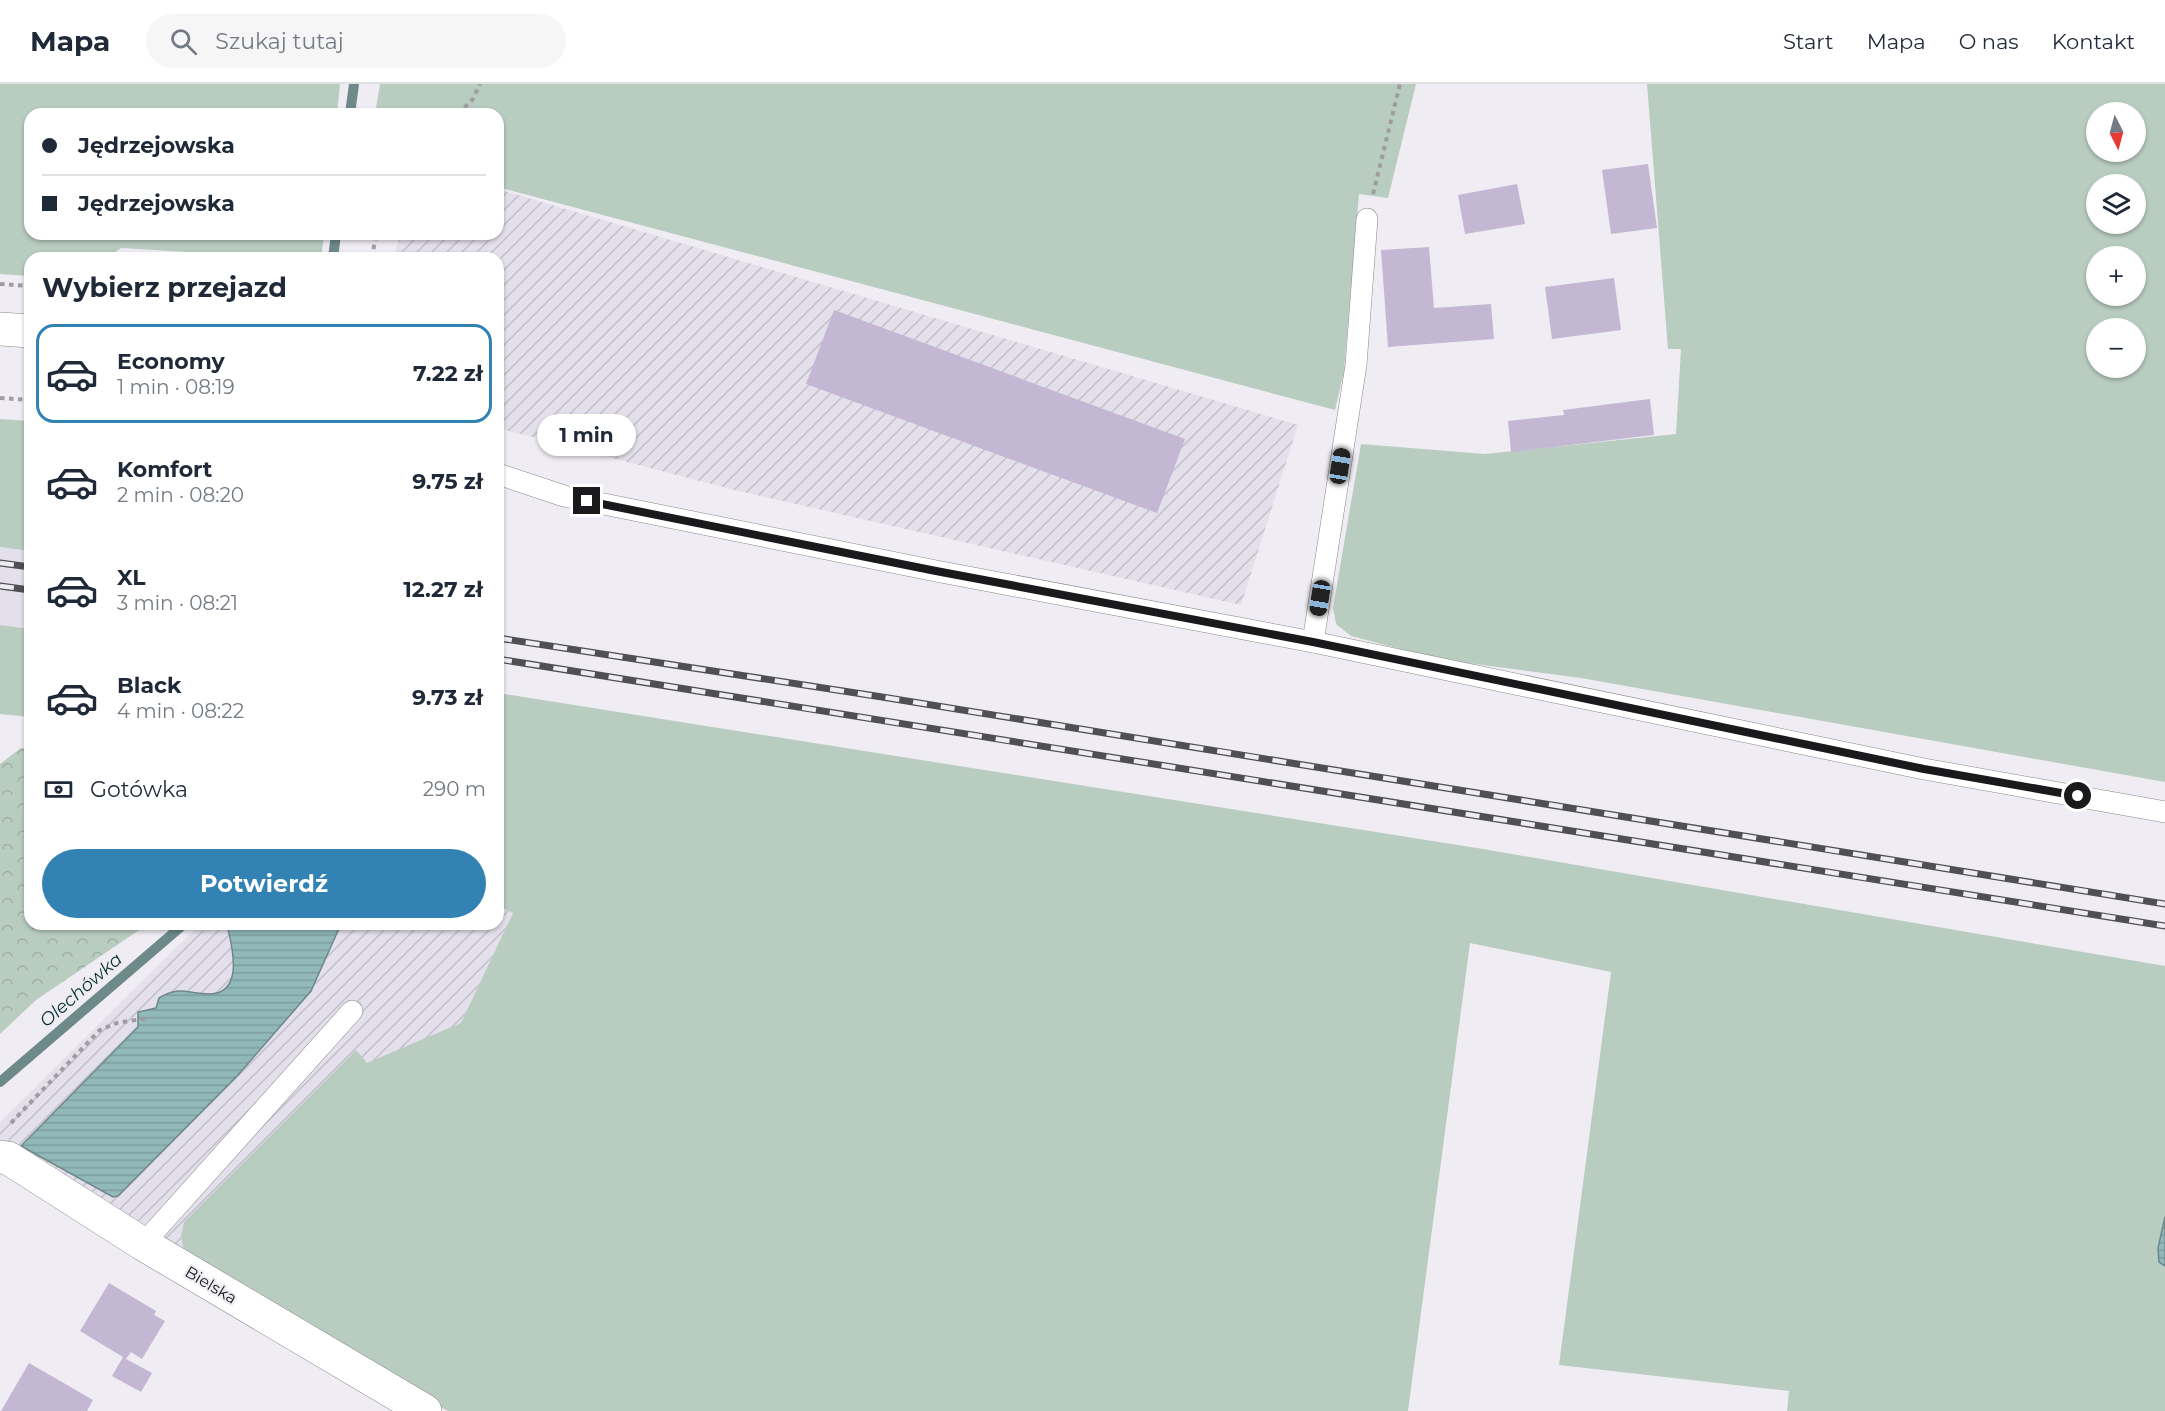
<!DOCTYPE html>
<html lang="pl">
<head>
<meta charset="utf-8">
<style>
  body { margin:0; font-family:Montserrat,sans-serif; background:#f6f6f7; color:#1f2937; height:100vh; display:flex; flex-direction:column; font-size:22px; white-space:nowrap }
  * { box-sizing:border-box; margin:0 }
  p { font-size:20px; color:#747a83 }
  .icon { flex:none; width:33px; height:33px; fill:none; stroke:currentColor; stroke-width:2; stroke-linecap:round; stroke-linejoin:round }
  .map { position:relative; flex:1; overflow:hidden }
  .sheet { position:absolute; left:24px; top:168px; width:480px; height:678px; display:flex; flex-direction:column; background:#fff; border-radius:18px; box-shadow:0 2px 4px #0004 }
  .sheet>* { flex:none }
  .hud { position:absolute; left:24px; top:24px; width:480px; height:132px; border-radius:18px; box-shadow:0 2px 4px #0004; display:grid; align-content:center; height:132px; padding:0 18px; background:#fff }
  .needle { width:39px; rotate:174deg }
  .controls { position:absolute; left:2086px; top:18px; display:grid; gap:12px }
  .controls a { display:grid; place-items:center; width:60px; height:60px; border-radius:50%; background:#fff; box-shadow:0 2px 4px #0004; font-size:30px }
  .end { position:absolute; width:27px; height:27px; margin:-14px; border:8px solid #1a191b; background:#fff; box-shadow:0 0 0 3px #fff }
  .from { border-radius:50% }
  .bubble { position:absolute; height:42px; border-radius:21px; background:#fff; box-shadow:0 2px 4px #0004; font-size:20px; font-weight:700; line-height:42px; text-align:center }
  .car { position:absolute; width:18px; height:36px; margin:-18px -9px; border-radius:8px; box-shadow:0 0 4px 2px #0007; background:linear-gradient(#222 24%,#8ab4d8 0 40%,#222 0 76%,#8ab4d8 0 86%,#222 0) }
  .hud b { display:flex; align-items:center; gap:21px; height:57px; font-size:22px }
  .hud b+b { border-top:2px solid #e0e1e3 }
  .hud i { width:15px; height:15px; background:#1f2937 }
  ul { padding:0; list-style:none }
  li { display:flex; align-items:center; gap:18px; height:99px; margin:0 12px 9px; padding:0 6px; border:3px solid transparent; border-radius:18px }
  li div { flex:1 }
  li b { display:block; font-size:22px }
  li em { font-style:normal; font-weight:700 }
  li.selected { border-color:#3283b4 }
  li>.icon { width:54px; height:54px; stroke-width:1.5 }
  h2 { padding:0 18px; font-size:27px; line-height:72px }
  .pay { display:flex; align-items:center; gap:15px; height:66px; padding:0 18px; font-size:22px }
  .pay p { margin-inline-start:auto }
  .primary-button { display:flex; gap:12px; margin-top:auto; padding:12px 18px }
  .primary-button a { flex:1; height:69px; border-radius:36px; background:#3283b4; color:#fff; font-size:24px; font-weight:700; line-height:69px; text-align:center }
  header { display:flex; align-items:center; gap:36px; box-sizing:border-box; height:84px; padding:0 30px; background:#fff; border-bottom:2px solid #e0e1e3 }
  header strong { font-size:28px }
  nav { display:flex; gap:33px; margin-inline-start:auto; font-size:21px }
  .search { width:420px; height:54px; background:#f6f6f7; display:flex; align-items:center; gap:15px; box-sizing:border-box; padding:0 21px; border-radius:33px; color:#747a83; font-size:22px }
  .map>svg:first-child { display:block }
  .built { fill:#e3dfeb }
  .industrial { fill:url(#industrial-furrows) }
  .grass { fill:#b8ccc0; fill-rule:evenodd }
  .forest { fill:url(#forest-crowns) }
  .water { fill:url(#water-rules); stroke:#6e898a; stroke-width:1.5 }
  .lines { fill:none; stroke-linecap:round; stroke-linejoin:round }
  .stream { stroke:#6e898a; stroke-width:10 }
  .building { fill:#c3b7d4 }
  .service-casing { stroke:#89878c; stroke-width:22 }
  .minor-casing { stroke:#89878c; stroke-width:34 }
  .path { stroke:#9e9ca1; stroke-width:4; stroke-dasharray:4.5 4.5; stroke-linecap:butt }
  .service { stroke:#fff; stroke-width:21 }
  .minor { stroke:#fff; stroke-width:33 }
  .rail-casing { stroke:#504f52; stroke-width:7 }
  .rail { stroke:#efedf3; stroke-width:4.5; stroke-dasharray:14; stroke-linecap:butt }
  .route { stroke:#1a191b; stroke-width:8 }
  .labels { text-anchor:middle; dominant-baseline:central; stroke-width:4.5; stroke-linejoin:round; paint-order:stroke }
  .street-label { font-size:16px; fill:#1a191b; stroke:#efedf3 }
  .water-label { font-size:18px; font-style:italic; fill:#093133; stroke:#efedf3 }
</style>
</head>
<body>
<header>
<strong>Mapa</strong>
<div class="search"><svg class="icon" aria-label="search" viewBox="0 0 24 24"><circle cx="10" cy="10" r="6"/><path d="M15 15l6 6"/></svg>Szukaj tutaj</div>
<nav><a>Start</a><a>Mapa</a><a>O nas</a><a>Kontakt</a></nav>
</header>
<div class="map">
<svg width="2165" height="1327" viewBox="0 0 2165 1327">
  <defs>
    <pattern id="industrial-furrows" width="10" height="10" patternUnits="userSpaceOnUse" patternTransform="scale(1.5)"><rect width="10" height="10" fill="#e3dfeb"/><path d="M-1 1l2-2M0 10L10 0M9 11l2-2" fill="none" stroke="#c2bfc9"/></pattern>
    <pattern id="forest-crowns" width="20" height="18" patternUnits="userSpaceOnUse" patternTransform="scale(1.5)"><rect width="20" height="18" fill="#b8ccc0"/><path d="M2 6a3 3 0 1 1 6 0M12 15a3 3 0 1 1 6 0" fill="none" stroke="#9eafa4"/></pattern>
    <pattern id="water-rules" width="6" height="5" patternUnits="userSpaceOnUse" patternTransform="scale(1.5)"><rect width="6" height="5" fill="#92b9ba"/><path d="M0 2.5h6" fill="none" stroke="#7d9e9f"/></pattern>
  </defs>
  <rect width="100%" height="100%" fill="#efedf3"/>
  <!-- built -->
  <path class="built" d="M0,463L30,467V545L0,541Z"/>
  <!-- industrial -->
  <g class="industrial">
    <path d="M498,105L1298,341L1241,521L734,406L498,344V174H394L400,150H498Z"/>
    <path d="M498,822L513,829L461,940L367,980L356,967L186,1177L0,1062V1038L200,840H498Z"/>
  </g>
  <!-- grass -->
  <g class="grass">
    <path d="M0,0H340L337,30H30V150H314L324,152L321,174H254L253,172L121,164L108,174H30V192L0,190Z"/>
    <path d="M380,0H1416L1388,114L1359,110L1344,287L1335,326L498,103V30H375Z"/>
    <path d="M1647,0H2165V698L1581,594L1438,575L1351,552L1336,540L1333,524L1361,360L1485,370L1676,350L1681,265H1668ZM2097,28H2136V68H2097ZM2097,100H2136V140H2097ZM2097,172H2136V212H2097ZM2097,244H2136V284H2097Z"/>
    <path d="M0,335L30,337V467L0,463Z"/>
    <path d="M0,541L30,545V633L0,630Z"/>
    <path d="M498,609L1483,765L2165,882V1327H1787L1789,1307L1559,1281L1611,888L1470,859L1408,1327H448L186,1177L181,1152L184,1138L356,966L367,979L461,939L513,829L498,822Z"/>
  </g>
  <!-- forest -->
  <path class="forest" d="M21,664L30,665V840H148L36,916L0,950V680Z"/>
  <!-- water -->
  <g class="water">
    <path d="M227,840H341L311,907L238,991L118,1112L113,1113L21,1062L138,943V928L156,924L159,914C179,901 188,910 209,910C245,910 232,862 227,840Z"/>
    <path d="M2165,1133V1182L2159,1178L2158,1164Z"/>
  </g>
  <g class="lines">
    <!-- stream -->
    <g class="stream">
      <path d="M350,30L354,0"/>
      <path d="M333,174L336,150"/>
      <path d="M0,998L184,840"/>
    </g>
  </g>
  <!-- building -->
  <g class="building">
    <path d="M1648,80L1657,144L1611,150L1602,86Z"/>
    <path d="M1517,100L1525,140L1465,150L1458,111Z"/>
    <path d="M1429,163L1434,224L1491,220L1494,255L1388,263L1381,166Z"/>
    <path d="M1614,194L1621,246L1552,255L1545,203Z"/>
    <path d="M834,226L1185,355L1157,429L806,300Z"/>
    <path d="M1650,315L1654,351L1511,368L1508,337L1564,331L1563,326Z"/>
    <path d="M109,1199L156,1227L154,1231L165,1237L142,1275L131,1268L126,1275L152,1289L141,1308L112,1292L123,1273L80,1247Z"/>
    <path d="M29,1279L93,1316L87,1327H1Z"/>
  </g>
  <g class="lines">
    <!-- service casing -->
    <g class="service-casing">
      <g id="service">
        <path d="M498,390L564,412L936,487L1313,558L1924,685L2165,728"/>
        <path d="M1313,558L1356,281L1367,135"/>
        <path d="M143,1160L352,927"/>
      </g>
    </g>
    <!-- minor casing -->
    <g class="minor-casing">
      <g id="minor">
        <path d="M0,245L30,247"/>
        <path d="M0,1073L8,1074L143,1160L425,1327"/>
      </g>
    </g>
    <!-- path -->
    <g class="path">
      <path d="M458,30L473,15L480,0"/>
      <path d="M1373,110L1400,0"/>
      <path d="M372,174L376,150"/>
      <path d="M0,200L30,202"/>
      <path d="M0,314L30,316"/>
      <path d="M11,1039L100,946L117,939L148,934"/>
    </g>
    <!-- service -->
    <use href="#service" class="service"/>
    <!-- minor -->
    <use href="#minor" class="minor"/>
    <!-- rail casing -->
    <g class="rail-casing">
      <g id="rail">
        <path d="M0,479L30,483"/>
        <path d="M0,502L30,506"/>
        <path d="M498,554L882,613L2165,820"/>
        <path d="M498,575L2165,842"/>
      </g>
    </g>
    <!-- rail -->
    <use href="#rail" class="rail"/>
  </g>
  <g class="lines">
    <!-- route -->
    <path class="route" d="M587,417L936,487L1313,558L1924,685L2078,712"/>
  </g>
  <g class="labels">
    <!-- street labels -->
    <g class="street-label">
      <text transform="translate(211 1201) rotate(31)">Bielska</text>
    </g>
    <!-- water labels -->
    <g class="water-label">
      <text transform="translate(81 906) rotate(-41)">Olechówka</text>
    </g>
  </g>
</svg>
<div class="controls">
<a><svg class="needle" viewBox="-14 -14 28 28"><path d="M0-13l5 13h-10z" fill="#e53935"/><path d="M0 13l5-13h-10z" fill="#747a83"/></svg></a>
<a><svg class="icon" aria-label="layers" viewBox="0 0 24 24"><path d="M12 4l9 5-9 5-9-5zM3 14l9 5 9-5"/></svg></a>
<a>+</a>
<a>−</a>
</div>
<i class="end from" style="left:2078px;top:712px"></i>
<i class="end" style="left:587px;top:417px"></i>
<div class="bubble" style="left:537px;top:330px;width:99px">1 min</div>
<i class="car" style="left:1340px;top:382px;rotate:9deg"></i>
<i class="car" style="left:1320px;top:514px;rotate:189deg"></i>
<div class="hud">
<b><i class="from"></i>Jędrzejowska</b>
<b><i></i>Jędrzejowska</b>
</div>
<section class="sheet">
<h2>Wybierz przejazd</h2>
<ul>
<li class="selected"><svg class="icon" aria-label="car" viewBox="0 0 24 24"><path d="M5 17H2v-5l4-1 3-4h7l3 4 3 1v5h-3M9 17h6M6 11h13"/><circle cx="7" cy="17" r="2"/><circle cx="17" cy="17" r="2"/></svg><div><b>Economy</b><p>1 min · 08:19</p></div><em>7.22 zł</em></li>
<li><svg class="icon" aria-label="car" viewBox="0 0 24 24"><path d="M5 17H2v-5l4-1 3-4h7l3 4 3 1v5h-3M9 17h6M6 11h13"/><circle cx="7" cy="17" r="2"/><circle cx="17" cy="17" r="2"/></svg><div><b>Komfort</b><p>2 min · 08:20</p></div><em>9.75 zł</em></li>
<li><svg class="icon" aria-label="car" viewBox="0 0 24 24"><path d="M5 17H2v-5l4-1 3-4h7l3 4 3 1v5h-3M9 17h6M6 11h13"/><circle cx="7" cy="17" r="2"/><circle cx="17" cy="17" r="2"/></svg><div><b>XL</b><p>3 min · 08:21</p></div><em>12.27 zł</em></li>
<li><svg class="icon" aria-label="car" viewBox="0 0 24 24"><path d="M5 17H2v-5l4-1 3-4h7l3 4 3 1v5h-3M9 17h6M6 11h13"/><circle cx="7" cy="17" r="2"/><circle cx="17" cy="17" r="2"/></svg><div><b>Black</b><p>4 min · 08:22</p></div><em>9.73 zł</em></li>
</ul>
<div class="pay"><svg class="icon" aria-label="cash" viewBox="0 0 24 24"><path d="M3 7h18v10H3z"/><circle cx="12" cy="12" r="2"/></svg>Gotówka<p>290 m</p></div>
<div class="primary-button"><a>Potwierdź</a></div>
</section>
</div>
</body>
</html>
